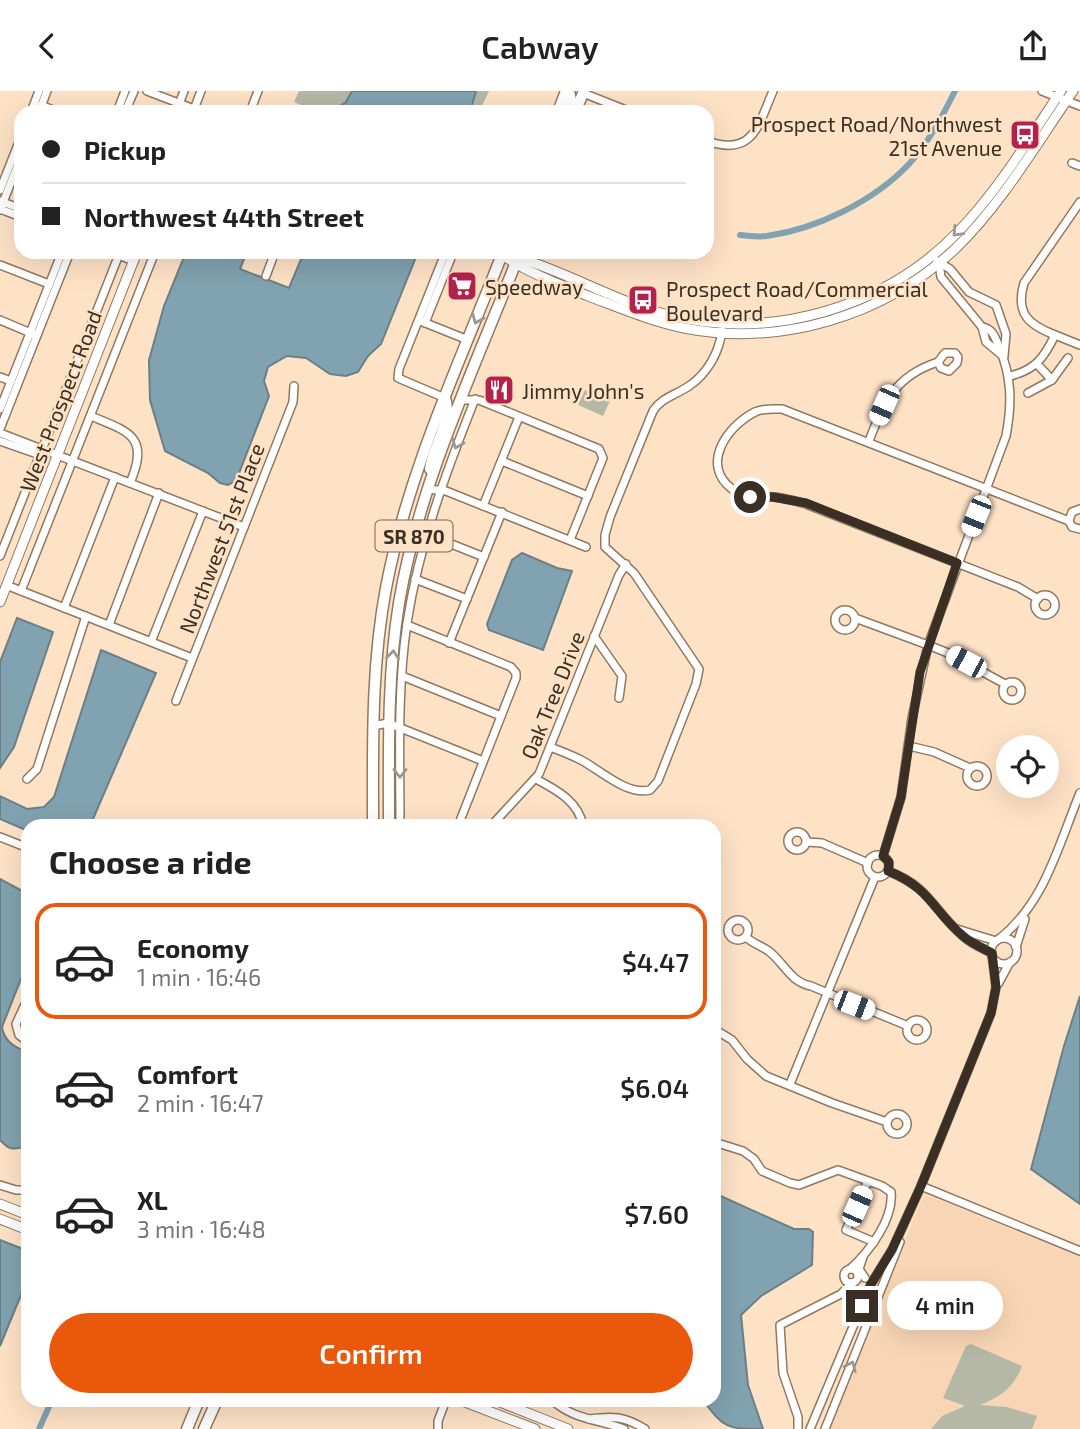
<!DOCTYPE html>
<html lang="en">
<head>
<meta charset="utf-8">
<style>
  body { margin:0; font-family:"Exo 2",sans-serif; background:#f2f2f2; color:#222; height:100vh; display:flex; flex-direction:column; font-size:26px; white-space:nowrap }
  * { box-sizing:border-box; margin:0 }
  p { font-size:23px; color:#767676 }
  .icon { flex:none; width:38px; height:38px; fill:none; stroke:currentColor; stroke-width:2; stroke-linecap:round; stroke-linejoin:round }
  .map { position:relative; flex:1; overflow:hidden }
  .panel { position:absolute; left:21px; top:728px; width:700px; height:588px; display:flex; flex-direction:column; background:#fff; border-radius:21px; box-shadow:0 7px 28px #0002 }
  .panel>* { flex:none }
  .guide { position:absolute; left:14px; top:14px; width:700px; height:154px; border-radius:21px; box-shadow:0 7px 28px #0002; display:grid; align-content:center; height:154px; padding:0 28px; background:#fff }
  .fabs { position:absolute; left:996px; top:644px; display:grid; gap:14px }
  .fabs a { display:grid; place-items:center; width:63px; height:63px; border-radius:50%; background:#fff; box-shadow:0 7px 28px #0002; font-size:35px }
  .end { position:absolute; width:32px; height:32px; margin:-16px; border:9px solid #392f24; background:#fff; box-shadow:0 0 0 4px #fff }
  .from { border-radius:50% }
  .bubble { position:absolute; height:49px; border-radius:24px; background:#fff; box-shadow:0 7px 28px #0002; font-size:23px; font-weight:600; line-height:49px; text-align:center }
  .car { position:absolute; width:21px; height:42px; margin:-21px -10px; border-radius:9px; box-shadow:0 0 5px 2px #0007; background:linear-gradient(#fff 24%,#345 0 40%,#fff 0 76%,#345 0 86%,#fff 0) }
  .guide b { display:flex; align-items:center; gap:24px; height:66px; font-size:26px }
  .guide b+b { border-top:2px solid #e0e0e0 }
  .guide i { width:18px; height:18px; background:#222 }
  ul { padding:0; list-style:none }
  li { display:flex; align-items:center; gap:21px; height:116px; margin:0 14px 10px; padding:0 14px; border:4px solid transparent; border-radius:21px }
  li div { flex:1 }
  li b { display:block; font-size:26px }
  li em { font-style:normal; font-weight:600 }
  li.current { border-color:#ea580c }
  li>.icon { width:63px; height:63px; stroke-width:1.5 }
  h2 { padding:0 28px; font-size:32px; line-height:84px }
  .cta { display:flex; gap:14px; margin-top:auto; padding:14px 28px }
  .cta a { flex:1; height:80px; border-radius:42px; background:#ea580c; color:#fff; font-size:28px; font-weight:600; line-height:80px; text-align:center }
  header { display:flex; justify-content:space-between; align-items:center; height:91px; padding:0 28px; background:#fff; font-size:32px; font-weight:600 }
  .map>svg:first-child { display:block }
  .built { fill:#f8d6b5 }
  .green { fill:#b4b8a4 }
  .water { fill:#81a2b0; stroke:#6b8086; stroke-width:2 }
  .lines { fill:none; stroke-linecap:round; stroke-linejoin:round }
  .canal { stroke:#81a2b0; stroke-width:6 }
  .minor-casing { stroke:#91785f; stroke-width:10 }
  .major-casing { stroke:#91785f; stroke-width:11 }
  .highway-casing { stroke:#91785f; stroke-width:13 }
  .minor { stroke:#fff; stroke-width:7 }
  .major { stroke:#fff; stroke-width:9 }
  .highway { stroke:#fff; stroke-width:10 }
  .oneway { stroke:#9c9792 }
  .route { stroke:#392f24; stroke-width:9 }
  .labels { text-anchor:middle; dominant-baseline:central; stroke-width:5; stroke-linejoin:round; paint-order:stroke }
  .shield { fill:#fee2c6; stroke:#746555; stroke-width:2 }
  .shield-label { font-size:19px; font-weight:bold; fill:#392f24 }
  .poi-label { font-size:21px; fill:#392f24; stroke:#fee2c6; text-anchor:start }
  .street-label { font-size:21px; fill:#392f24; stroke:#fee2c6 }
</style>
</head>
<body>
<header><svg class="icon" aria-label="back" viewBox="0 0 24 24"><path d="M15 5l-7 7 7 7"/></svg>Cabway<svg class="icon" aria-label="share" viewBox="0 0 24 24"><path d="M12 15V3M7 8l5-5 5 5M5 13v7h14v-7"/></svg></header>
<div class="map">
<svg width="1080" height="1338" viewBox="0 0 1080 1338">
  <rect width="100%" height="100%" fill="#fee2c6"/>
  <!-- built -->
  <path class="built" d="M926,1105L932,1106L1080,1166V1338H829L922,1108Z"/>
  <!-- green -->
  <g class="green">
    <path d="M299,0H489L479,21H309L310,18L294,11Z"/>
    <path d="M585,299L610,310L603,325L578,314Z"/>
    <path d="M971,1253L1022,1275C1014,1296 1001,1306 980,1314L1007,1316L1037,1325L1032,1338H931L942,1325L965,1315L943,1307L966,1255Z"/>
  </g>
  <!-- water -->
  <g class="water">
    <path d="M352,0H476L470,21H331L346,11Z"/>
    <path d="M186,161H247L240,178L289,197L304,161H418L381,253L368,265L358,281L346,285L330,283L306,267L287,265L268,276L264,290L269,305L236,390L228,394L220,392L208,382L165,360L150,309L149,269L164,215Z"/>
    <path d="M522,462L557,477L572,480L543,559L489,539L487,533L512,469Z"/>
    <path d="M17,527L53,541L14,656L0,677V571Z"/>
    <path d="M101,559L156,582L90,735H28V740L0,728V705L27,718L44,716L54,706Z"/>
    <path d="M0,788L28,803V870L2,936C4,951 15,956 28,962V1055C14,1058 11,1061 0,1049Z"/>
    <path d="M1080,905V1113L1031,1078L1064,955Z"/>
    <path d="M714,1102L794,1138H809L813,1141L812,1174L761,1205L741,1224L748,1294L763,1338C728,1338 724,1338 703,1309H714Z"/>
    <path d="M0,1149L28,1160V1187L0,1255Z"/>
  </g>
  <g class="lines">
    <!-- canal -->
    <g class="canal">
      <path d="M740,144C748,145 758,146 767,145C817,138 874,110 909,73C929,51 942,26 955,0"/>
      <path d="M39,1338L52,1309"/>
    </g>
    <!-- minor casing -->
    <g class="minor-casing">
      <g id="minor">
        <path d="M147,0L194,18"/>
        <path d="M1042,0L1080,15"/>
        <path d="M583,2L631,21"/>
        <path d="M41,14L58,21"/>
        <path d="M31,21L39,0"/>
        <path d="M39,21L47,0"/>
        <path d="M117,21L125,0"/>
        <path d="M125,21L134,0"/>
        <path d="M176,21L184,0"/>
        <path d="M193,21L201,0"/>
        <path d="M250,21L258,0"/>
        <path d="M707,50C753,66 758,35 773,0"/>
        <path d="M1072,72L1080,75"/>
        <path d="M0,99L21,46"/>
        <path d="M0,110L21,118"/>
        <path d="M0,118L21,126"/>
        <path d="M0,119L21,66"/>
        <path d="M110,161L134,170"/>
        <path d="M937,170L950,178L969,201L996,214L1006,243L1004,265"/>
        <path d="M0,174L49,193"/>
        <path d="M266,185L275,161"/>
        <path d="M0,229L33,243"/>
        <path d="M423,231L468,249"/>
        <path d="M425,232L451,167L449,163L444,165L399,278L398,287L445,307"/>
        <path d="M982,236L986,251L1003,265"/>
        <path d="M1055,244C1029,234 1015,223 1024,192L1080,111"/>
        <path d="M1010,285C1035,279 1044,267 1055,244L1080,254"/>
        <path d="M0,286L11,290"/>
        <path d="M1052,289L1068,267"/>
        <path d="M1028,302L1052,289L1037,273"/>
        <path d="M462,309H479L599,358L603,367L570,449"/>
        <path d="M0,318L62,161"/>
        <path d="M91,325C129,341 150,345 130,392"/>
        <path d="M0,338L70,161"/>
        <path d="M0,342L244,436"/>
        <path d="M0,350L43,365"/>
        <path d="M869,350C884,311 895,285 938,271L941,277L949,280L957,272L958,266L955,262H945L938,271"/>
        <path d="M502,370L588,405"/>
        <path d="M428,398L446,400L586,456"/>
        <path d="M483,415L519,326"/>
        <path d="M1080,418L1072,421L1069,430L1072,436L1080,438"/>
        <path d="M426,443L484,466"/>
        <path d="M0,465L120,161"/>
        <path d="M415,488L467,508"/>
        <path d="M6,494L192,567"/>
        <path d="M21,500L155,161"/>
        <circle cx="1045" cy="514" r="10"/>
        <path d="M1038,508L1018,496L806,413C795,410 785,407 774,406C759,405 745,408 732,398C700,374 727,335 755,321C763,317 773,318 782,318L1069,430"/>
        <path d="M64,517L115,386"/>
        <circle cx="845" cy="529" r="10"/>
        <path d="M855,527L928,554L1006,345C1012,313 1012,286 999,256C995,246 993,238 982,236L941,186L939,172"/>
        <path d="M109,534L159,402"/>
        <path d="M407,534L511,576L516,582V587L458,735"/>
        <path d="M594,545L622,585L619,607"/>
        <path d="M151,551L203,420"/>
        <path d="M449,552L502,421"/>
        <path d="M402,585L501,625"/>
        <circle cx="1012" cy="600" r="9"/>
        <path d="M176,610L293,311L294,295"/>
        <path d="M373,635L388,632L483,670"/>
        <path d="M909,655L934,661L970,677"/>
        <path d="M550,656C561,660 571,664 581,669C600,679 627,705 650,699L658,690L696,593L699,578L634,482L605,456V444L610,426L653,320C662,306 676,304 689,295C707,283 719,262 722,240"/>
        <circle cx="977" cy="685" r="10"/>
        <path d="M27,688L37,678L86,525"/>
        <path d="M536,688C557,699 579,711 583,735"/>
        <path d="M400,735C400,668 397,599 407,532C419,454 446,381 475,308"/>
        <path d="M491,735L539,683L619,484L626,473"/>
        <circle cx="797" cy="750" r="9"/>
        <path d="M0,746L28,757"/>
        <path d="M807,751L822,752L868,772"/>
        <circle cx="878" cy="775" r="11"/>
        <path d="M883,765L901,706L912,627L928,554L948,562L1005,593"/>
        <path d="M888,780C931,797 932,818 963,845C971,853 982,857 992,862"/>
        <circle cx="738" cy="839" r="10"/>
        <path d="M957,838L996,850"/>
        <path d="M746,846C753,853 763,855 771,862C785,874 791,891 811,895L908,935"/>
        <circle cx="1004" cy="860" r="13"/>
        <path d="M999,848C1045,812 1058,755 1080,702"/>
        <path d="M1016,856L1025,828"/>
        <path d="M998,893L1010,871"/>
        <path d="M28,907L16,933L19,944L28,951"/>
        <circle cx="917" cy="939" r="10"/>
        <path d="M714,938L732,949L747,968L766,985L832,1012L887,1031"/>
        <path d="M790,993L875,786"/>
        <circle cx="897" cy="1033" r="10"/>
        <path d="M714,1051L743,1060L754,1068L762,1080L790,1092L799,1094L838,1079L882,1095L891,1101C894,1128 869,1161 850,1178"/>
        <path d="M868,1090L846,1139L874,1151"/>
        <path d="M0,1094L16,1099H28"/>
        <path d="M921,1095L1080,1160"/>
        <path d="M863,1166L859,1178L865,1187"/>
        <circle cx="851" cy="1185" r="7"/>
        <path d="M552,1309C574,1329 598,1328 624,1338"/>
        <path d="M589,1328C613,1325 624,1325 645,1338"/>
        <path d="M438,1338V1330L446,1309"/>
        <path d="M798,1338V1326L783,1282L780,1234L841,1203L852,1192"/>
        <path d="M810,1338L871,1193L892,1159L921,1095L991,922L996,896L992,864"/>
        <path d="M825,1338L900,1151"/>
      </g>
    </g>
    <!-- major casing -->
    <g class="major-casing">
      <g id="major">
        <path d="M493,161C506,166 521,168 534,172C579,188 622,212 668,224C771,250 884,217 957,142C998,100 1029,48 1061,0"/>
        <path d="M502,164C529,182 558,193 588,205C620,217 651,230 684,237C781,256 884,225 955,158C1001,114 1037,52 1073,0"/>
        <path d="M0,511L137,161"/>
        <path d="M0,1113L28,1124"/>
        <path d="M0,1128L28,1139"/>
        <path d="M460,1309L535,1338"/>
        <path d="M495,1309L568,1338"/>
      </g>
    </g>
    <!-- highway casing -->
    <g class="highway-casing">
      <g id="highway">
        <path d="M558,21L566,0"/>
        <path d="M567,21L571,9L569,0"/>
        <path d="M575,21L584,0"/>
        <path d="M430,378C433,355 453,330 445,307"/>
        <path d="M373,735C373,655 371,576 386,497C408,380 460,271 503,161"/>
        <path d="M389,735C389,660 387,586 399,512C419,392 476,274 520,161"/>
        <path d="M187,1338L199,1309"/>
        <path d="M204,1338L217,1309"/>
      </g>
    </g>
    <!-- minor -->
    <use href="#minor" class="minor"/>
    <!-- major -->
    <use href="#major" class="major"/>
    <!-- highway -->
    <use href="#highway" class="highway"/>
  </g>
  <!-- one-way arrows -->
  <defs><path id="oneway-chevron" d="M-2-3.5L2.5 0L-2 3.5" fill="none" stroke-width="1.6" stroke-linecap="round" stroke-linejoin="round" transform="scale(1.75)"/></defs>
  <g class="oneway">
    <use href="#oneway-chevron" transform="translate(957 141) rotate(134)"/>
    <use href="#oneway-chevron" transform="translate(477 228) rotate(112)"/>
    <use href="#oneway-chevron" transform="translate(457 353) rotate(112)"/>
    <use href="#oneway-chevron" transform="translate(393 564) rotate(-84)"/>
    <use href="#oneway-chevron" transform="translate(400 682) rotate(90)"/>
    <use href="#oneway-chevron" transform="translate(851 1275) rotate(-67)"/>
  </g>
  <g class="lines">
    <!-- route -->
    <path class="route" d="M750,406H773L806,412L957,472L920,581L901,706L883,765L889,771L888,780C931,797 932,819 963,845C971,852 982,857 992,862L996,896L991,922L921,1095L892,1159L871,1193L862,1215"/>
  </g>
  <!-- icons -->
  <defs>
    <g id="bus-square" transform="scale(1.575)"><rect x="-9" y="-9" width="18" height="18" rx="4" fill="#b4224c" stroke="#fee2c6"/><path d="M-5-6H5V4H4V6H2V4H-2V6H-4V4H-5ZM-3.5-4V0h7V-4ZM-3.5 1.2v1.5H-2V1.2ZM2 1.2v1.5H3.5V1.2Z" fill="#fff"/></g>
    <g id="supermarket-square" transform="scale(1.575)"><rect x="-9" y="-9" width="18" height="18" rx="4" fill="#b4224c" stroke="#fee2c6"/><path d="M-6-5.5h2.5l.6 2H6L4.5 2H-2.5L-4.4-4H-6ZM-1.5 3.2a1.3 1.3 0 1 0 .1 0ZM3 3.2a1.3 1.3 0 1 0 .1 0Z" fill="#fff"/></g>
    <g id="restaurant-square" transform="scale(1.575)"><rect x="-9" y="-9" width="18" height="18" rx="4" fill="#b4224c" stroke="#fee2c6"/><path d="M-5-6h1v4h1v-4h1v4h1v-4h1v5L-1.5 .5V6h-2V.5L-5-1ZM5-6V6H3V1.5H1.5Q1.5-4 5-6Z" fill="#fff"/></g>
  </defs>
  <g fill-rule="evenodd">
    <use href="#bus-square" x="1025" y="44"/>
    <use href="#supermarket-square" x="462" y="195"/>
    <use href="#bus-square" x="643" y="209"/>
    <use href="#restaurant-square" x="499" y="299"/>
  </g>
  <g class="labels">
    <!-- shield labels -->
    <rect class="shield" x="375.5" y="429.5" width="77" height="31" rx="5"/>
    <g class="shield-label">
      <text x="414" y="445">SR 870</text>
    </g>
    <!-- poi labels -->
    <g class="poi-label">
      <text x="1002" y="32" text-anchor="end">Prospect Road/Northwest<tspan x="1002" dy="24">21st Avenue</tspan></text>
      <text x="485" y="195">Speedway</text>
      <text x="666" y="197">Prospect Road/Commercial<tspan x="666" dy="24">Boulevard</tspan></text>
      <text x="522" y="299">Jimmy John's</text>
    </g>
    <!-- street labels -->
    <g class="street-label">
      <text transform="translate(60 310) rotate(-69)">West Prospect Road</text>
      <text transform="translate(221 447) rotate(-69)">Northwest 51st Place</text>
      <text transform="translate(552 604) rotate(-68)">Oak Tree Drive</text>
    </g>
  </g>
</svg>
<div class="fabs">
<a><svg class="icon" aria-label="locate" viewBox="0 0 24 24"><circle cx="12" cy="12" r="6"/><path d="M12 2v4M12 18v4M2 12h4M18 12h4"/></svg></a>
</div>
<i class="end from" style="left:750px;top:406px"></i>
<i class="end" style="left:862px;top:1215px"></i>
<div class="bubble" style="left:887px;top:1190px;width:116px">4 min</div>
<i class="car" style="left:884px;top:314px;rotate:204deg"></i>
<i class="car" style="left:976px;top:425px;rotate:202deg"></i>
<i class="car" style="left:966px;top:571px;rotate:298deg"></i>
<i class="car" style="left:854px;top:914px;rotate:111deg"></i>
<i class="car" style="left:857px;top:1115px;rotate:24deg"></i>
<div class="guide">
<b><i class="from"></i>Pickup</b>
<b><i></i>Northwest 44th Street</b>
</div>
<section class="panel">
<h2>Choose a ride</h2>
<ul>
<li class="current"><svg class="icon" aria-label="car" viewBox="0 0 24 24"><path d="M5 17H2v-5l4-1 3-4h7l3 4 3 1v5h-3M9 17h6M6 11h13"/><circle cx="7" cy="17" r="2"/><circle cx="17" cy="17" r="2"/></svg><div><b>Economy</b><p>1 min · 16:46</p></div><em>$4.47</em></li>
<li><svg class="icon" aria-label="car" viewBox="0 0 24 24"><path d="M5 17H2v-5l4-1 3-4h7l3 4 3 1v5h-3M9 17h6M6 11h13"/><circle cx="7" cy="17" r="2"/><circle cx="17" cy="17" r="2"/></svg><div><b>Comfort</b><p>2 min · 16:47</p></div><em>$6.04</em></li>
<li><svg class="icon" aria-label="car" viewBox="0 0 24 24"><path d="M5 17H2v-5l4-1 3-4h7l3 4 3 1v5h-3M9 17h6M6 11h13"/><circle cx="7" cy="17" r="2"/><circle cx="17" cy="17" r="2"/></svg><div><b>XL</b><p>3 min · 16:48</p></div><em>$7.60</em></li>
</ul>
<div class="cta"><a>Confirm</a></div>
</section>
</div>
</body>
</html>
